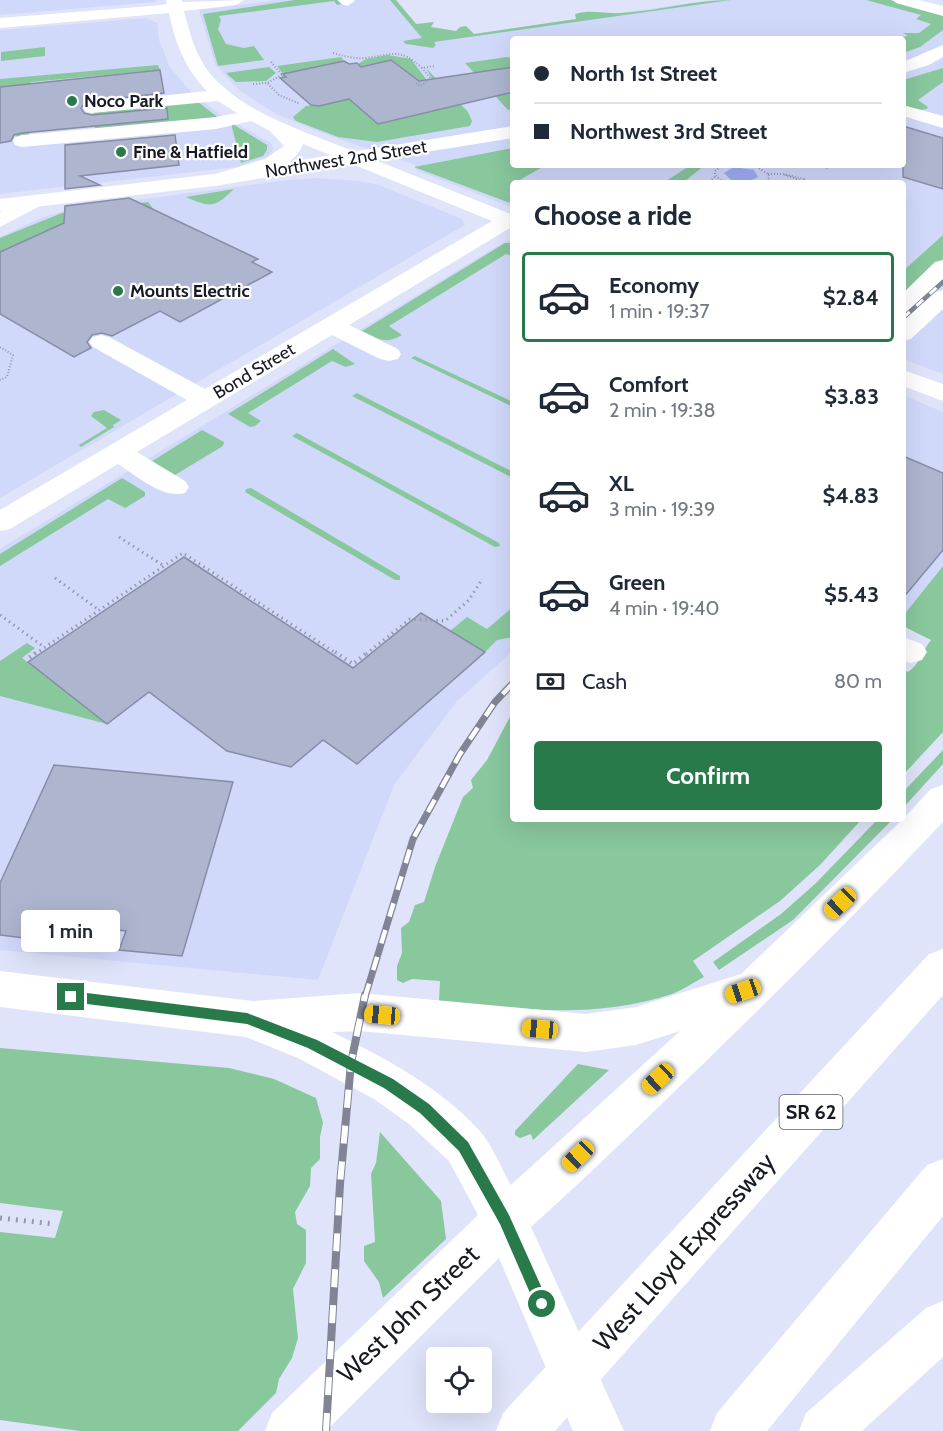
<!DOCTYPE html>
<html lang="en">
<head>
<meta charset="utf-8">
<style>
  body { margin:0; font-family:Cabin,sans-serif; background:#f2f2f3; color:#1f2937; height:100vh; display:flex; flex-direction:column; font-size:22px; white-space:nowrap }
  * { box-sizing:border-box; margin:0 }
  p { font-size:20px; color:#747a83 }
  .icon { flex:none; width:33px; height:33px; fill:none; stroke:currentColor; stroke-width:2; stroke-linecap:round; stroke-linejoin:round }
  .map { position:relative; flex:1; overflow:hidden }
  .details { position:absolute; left:510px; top:180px; width:396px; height:642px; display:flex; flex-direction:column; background:#fff; border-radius:6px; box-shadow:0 6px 24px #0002 }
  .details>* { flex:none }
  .guide { position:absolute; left:510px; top:36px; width:396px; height:132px; border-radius:6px; box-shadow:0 6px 24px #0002; display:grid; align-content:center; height:132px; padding:0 24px; background:#fff }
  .fabs { position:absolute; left:426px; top:1347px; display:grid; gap:12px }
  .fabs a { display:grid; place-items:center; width:66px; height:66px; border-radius:6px; background:#fff; box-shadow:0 6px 24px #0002; font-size:30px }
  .end { position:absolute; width:27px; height:27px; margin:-14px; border:8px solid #297a4b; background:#fff; box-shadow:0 0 0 3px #fff }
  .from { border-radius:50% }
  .bubble { position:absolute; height:42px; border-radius:6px; background:#fff; box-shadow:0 6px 24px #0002; font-size:20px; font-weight:800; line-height:42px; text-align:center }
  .car { position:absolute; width:18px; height:36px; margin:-18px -9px; border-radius:8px; box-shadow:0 0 4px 2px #0007; background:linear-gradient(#f5c518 24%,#345 0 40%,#f5c518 0 76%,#345 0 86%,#f5c518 0) }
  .guide b { display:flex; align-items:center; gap:21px; height:57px; font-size:22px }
  .guide b+b { border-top:2px solid #e0e1e3 }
  .guide i { width:15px; height:15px; background:#1f2937 }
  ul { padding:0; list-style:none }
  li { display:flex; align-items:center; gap:18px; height:90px; margin:0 12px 9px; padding:0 12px; border:3px solid transparent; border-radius:6px }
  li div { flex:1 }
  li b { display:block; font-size:22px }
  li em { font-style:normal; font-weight:800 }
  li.current { border-color:#297a4b }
  li>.icon { width:54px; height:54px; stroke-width:1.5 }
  h2 { padding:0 24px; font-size:27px; line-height:72px }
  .pay { display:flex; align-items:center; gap:15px; height:66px; padding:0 24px; font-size:22px }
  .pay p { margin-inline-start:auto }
  .action { display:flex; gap:12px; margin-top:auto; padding:12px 24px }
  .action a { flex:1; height:69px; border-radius:6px; background:#297a4b; color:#fff; font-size:24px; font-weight:800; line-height:69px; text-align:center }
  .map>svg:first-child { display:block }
  .built { fill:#d1d9fb; fill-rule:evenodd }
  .green { fill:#89c79d }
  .water { fill:#9faef7 }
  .building { fill:#aeb5cf; stroke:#878da7; stroke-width:1.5 }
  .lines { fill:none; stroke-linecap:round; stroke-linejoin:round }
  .path-far3 { stroke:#9599aa; stroke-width:2; stroke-dasharray:1 2; stroke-linecap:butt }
  .path-far2 { stroke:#9599aa; stroke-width:3; stroke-dasharray:1.5 4; stroke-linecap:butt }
  .path-far1 { stroke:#9599aa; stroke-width:4; stroke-dasharray:1.5 4.5; stroke-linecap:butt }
  .path { stroke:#9599aa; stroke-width:5; stroke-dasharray:2 6; stroke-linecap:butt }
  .minor { fill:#fff; fill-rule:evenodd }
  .major { fill:#fff; fill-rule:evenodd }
  .highway { fill:#fff; fill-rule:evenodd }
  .rail-far2-casing { stroke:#808494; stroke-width:4.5 }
  .rail-far1-casing { stroke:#808494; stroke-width:7 }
  .rail-casing { stroke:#808494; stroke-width:8 }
  .rail-far2 { stroke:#fff; stroke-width:3; stroke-dasharray:9; stroke-linecap:butt }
  .rail-far1 { stroke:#fff; stroke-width:4.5; stroke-dasharray:14; stroke-linecap:butt }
  .rail { stroke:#fff; stroke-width:6; stroke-dasharray:18; stroke-linecap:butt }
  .route { fill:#297a4b }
  .poi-dot { fill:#297a4b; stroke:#fff; stroke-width:2 }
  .labels { text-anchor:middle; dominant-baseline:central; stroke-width:4.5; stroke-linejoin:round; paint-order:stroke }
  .far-poi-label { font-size:18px; font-weight:bold; fill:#181a23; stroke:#fff; text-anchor:start }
  .far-street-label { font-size:18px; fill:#181a23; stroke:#fff }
  .shield { fill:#fff; stroke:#5d5f65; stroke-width:1.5 }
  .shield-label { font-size:20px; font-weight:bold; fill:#181a23 }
  .near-street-label { font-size:26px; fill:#181a23; stroke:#fff }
</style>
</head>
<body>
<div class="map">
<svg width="943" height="1431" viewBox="0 0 943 1431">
  <rect width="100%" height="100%" fill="#dfe4fa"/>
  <!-- built -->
  <g class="built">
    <path d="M0,0H156V2L0,15Z"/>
    <path d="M277,0H396L431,40L713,0H878L943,16V374L903,359V183H513V208L416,170L415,165L322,133L276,114L239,90L215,64L199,10ZM513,39H903V165H513Z"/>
    <path d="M146,18L157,23L159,40L170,67L190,91L222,116L271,143L273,150L268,156L237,167L0,194V30Z"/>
    <path d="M317,178L358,181L379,185L462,219L465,225L0,498V237L43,217L75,208L288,180Z"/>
    <path d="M513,240V651L457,701L394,785L318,980L0,950V549L504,242Z"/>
    <path d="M903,395L943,412V566L903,616Z"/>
  </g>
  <!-- green -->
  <g class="green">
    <path d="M295,0H337L341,4L337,5L334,1L219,16L221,20L218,29L226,44L244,48L254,46L264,60L218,66L203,14Z"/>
    <path d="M390,0H396L416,24L434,22L431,27L456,31L460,27L466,26L474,34L576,19L575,14C590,9 606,14 621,13C658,11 694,0 731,0L434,42L436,45L433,48L406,44L403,41L422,38Z"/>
    <path d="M866,0H890L943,15V30L920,47L903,53V39H891L908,36L903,33H919L931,24L916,19L921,15Z"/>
    <path d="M45,47V56L1,61V52Z"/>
    <path d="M388,55L411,59L426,79L425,82H420L391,60L361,67L358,64L366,59Z"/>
    <path d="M341,57L344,61L283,74L277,66Z"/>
    <path d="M507,57L513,59V67L482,72L497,77L513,94V100L511,101L513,109L508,110L465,63Z"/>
    <path d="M158,65L160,70L31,82L29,137L16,139L18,85L0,87V79Z"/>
    <path d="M269,67L276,73L266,81L236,82L226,73Z"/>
    <path d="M426,68L468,112L472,121L470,126L377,142L338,137L296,121L293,117L306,106L349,99L378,124L441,109L432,79Z"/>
    <path d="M943,68V82L918,100L928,107L927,109L919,110L903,105V80Z"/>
    <path d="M198,102L220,119L95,131L93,111Z"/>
    <path d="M231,123L267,145V150L263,156L241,163Z"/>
    <path d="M513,148V165H546L511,185L513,187V204L414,167Z"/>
    <path d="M691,165H705L685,181L689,183H663Z"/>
    <path d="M234,189C214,208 211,208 186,197Z"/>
    <path d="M148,202L155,211L71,220L0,252V238L62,213Z"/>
    <path d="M943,235V259L903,295V271Z"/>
    <path d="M505,243H513V256L506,254L389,326L402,335C384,345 380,339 362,331Z"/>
    <path d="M333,349L355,364L346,367L332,361L248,413L261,421L255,426L250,427L228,414Z"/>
    <path d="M415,356L513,402V407L411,358Z"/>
    <path d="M357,393L513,472V478L352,396Z"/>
    <path d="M104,410L121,420L113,425L114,427L81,447L79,445L107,428L91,416L94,412Z"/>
    <path d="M202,430L224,442L223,446L175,475H171L149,463Z"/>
    <path d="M297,433L499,543L500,546L495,547L292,436Z"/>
    <path d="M122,478L145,492V496L125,508L108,499L0,566V554Z"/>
    <path d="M251,488L400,576V580H395L245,492L246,489Z"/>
    <path d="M943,566V732L903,775V669L908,672C920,664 922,651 931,640L903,626V616Z"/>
    <path d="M513,607V637L497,640L485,652L450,631L467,617L487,629Z"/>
    <path d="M27,643L35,648L22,658L107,724L0,696V661Z"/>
    <path d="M513,711V819H862L820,865L780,901L693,961L704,977C694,982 683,990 672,994C592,1020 520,1009 439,1001L440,981L412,979L403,983L397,980V966L402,953L401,928L409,922L415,905L424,902L435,867L463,797L473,788L471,780L487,760Z"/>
    <path d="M943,750V764L903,808V792Z"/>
    <path d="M878,819H893L793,920L719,970L713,962L781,914L816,883Z"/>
    <path d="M0,1048L229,1068L274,1079L316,1098L323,1123L320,1137V1159L311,1168L310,1186L295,1212L297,1224L306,1230V1263L293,1289L298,1338L292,1358L279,1379L276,1393L238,1431H80L0,1420V1232L55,1238L63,1211L0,1203Z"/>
    <path d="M578,1064L609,1070L533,1140L531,1134L520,1138L515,1135V1131Z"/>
    <path d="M380,1132L441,1201L446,1239L383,1298L379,1282L364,1261V1246L375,1242L371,1174L376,1163Z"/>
  </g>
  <!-- water -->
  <path class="water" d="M734,167L754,170L758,177L747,182L731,180L724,173Z"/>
  <!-- building -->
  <g class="building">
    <path d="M391,60L419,81L513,67V92L378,124L349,99L319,106L311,105L280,78L286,77L283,74L344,61L349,64L357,63L361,67Z"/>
    <path d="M160,70L164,93L86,102L81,108L84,113L92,115L167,108L168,119L22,133L14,135L11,141L0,143V87Z"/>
    <path d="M903,126L943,138V189L903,177Z"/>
    <path d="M175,135L179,165L80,176L100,185L65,189V145Z"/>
    <path d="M129,198L258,259L252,262L272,272L180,322L160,311L112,336L102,333L92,335L87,342L91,348L74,357L0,314V252L64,223L65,206Z"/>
    <path d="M903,456L943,473V550L903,598Z"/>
    <path d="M184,557L353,668L421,613L485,652L357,764L323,740L291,767L227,751L149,692L107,724L28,662Z"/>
    <path d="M54,765L233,782L182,956L119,950L126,931L55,923L48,941L0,935V883Z"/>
  </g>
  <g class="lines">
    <!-- path-far3 -->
    <g class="path-far3">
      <path d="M333,53C344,56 354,59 366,58C392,55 400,47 422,68L435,66"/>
      <path d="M271,62L284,77"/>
      <path d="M282,75L267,83L279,95L300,104"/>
      <path d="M416,83L421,86L430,78L422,68"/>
      <path d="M253,84L267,83"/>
      <path d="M723,165L715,171V175L724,183"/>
      <path d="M754,165L768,174L769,178L764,183"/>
      <path d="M818,165L829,169"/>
      <path d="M768,174H783"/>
      <path d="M783,174L804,179L802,181Z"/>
      <path d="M707,183L716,176"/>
      <path d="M799,183L802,181"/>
      <path d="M0,347L13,355L7,377L0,380"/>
    </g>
    <!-- path-far2 -->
    <g class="path-far2">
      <path d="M119,537L164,566"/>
      <path d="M55,578L99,610"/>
      <path d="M0,615L44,647"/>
      <path d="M35,654L183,553L337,654"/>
      <path d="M366,654L410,619L445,621L469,600L481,581"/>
    </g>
    <!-- path-far1 -->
    <g class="path-far1">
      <path d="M335,652L353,664L368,652"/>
      <path d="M32,660L28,658L37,652"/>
    </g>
    <!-- path -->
    <path class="path" d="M0,1218L54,1224"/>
    <!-- minor -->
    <g class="minor">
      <path d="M166,0H182V2L244,0L236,5L184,11C190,35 197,60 214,78C250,116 307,132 355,152C408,173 460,194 513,215V228H510L349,325L398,349L401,354L398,359L389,361L380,359L332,335L137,452L185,481L189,487L185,493C162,499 137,476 118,464L10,529L0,531V510L187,400L93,347L89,342L93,337L101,335L109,337L205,389L492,221L303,144C293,173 243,179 216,186L209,184L206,180L209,176L265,159L284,146L270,131L251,121L216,129L22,147L15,145L13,141L15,137L22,135L216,117L237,113L218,101L92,113L86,112L83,108L86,104L92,103L207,91C186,70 175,43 169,13L0,28V18L151,6L167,4Z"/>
      <path d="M338,0H354L355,1L347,6L342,4Z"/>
      <path d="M893,0H919L943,6V16L896,3Z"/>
      <path d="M903,105L943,116V128L903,116Z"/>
      <path d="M35,195L42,197L45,201L42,205L0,227V212Z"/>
      <path d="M943,260V279L911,310L903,312V293L935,262Z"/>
      <path d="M943,290V309L911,339L903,341V321L935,292Z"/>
      <path d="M903,370L943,384V401L903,386Z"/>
      <path d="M903,637L922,644L927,652L922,660L911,663L903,661Z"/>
    </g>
    <!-- major -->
    <g class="major">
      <path d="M943,45V57L929,65L903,73V62Z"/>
      <path d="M513,126V138L214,186L0,211V199L214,174Z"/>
      <path d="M943,785V822C865,905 784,985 703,1064C646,1119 590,1174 531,1227L624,1431H573L499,1258L326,1431H265L272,1413L478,1215L449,1161L409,1124L374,1099L298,1058L246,1037L0,1007V971L253,1001L360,993L586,1014L636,1007L741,974L903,819L931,789ZM360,1031L586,1052L636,1045L680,1031L511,1185C501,1168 492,1144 478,1129C438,1086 385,1058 332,1032Z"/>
    </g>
    <!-- highway -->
    <g class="highway">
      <path d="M943,949V995L555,1431H496L503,1413L929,954Z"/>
      <path d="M943,1159V1216L767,1431H710L717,1413L927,1165Z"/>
      <path d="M943,1301V1357L862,1431H799L806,1413L926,1308Z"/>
    </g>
    <!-- rail-far2 casing -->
    <g class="rail-far2-casing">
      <path id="rail-far2" d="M903,318L943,282"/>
    </g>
    <!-- rail-far1 casing -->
    <g class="rail-far1-casing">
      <path id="rail-far1" d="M365,997L413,839L460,754L495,702L513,683"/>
    </g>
    <!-- rail casing -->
    <g class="rail-casing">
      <path id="rail" d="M326,1431L340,1184L351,1063L365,995"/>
    </g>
    <!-- rail-far2 -->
    <use href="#rail-far2" class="rail-far2"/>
    <!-- rail-far1 -->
    <use href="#rail-far1" class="rail-far1"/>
    <!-- rail -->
    <use href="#rail" class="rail"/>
  </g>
  <!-- route -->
  <path class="route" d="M71,991L247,1013L317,1040L393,1079L429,1104L468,1142L509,1215L549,1304L547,1309L542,1311L537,1309L500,1224L459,1151L420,1113L384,1088L308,1048L247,1024L71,1002L66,997Z"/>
  <!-- markers -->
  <g class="poi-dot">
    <circle cx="72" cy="101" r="6"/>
    <circle cx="121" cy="152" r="6"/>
    <circle cx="118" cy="291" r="6"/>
  </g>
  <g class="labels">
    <!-- far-poi labels -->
    <g class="far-poi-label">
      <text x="84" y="101">Noco Park</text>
      <text x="133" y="152">Fine &amp; Hatfield</text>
      <text x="130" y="291">Mounts Electric</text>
    </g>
    <!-- far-street labels -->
    <g class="far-street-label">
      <text transform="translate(346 159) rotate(-9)">Northwest 2nd Street</text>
      <text transform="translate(254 371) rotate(-31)">Bond Street</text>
    </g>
    <!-- shield labels -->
    <rect class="shield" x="779.5" y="1095" width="63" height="34" rx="4.5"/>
    <g class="shield-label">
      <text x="811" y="1112">SR 62</text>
    </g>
    <!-- near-street labels -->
    <g class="near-street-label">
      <text transform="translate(684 1252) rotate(-48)">West Lloyd Expressway</text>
      <text transform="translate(408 1314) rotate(-44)">West John Street</text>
    </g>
  </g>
</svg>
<div class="fabs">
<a><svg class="icon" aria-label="locate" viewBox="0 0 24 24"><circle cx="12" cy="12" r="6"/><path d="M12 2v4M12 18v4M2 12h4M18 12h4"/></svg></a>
</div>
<i class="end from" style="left:542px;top:1304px"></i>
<i class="end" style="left:71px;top:997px"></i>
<div class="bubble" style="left:21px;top:910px;width:99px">1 min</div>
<i class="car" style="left:840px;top:903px;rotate:226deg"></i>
<i class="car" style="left:743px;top:991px;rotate:251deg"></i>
<i class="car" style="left:382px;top:1015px;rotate:275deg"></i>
<i class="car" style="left:540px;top:1029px;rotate:275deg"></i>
<i class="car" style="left:658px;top:1079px;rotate:227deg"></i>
<i class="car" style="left:578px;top:1156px;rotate:226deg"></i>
<div class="guide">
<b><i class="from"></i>North 1st Street</b>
<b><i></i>Northwest 3rd Street</b>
</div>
<section class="details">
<h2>Choose a ride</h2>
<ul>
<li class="current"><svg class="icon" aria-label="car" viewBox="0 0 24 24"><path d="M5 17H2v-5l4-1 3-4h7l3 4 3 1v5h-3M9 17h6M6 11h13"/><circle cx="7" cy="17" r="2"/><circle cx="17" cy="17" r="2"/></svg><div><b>Economy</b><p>1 min · 19:37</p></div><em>$2.84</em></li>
<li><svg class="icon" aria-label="car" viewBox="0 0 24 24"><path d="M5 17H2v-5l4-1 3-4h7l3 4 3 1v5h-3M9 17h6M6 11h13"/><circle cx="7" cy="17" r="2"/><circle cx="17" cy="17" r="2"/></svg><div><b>Comfort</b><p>2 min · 19:38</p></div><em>$3.83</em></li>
<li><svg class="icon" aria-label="car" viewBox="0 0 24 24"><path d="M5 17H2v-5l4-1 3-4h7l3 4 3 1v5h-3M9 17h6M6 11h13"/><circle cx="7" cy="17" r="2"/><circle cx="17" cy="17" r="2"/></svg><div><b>XL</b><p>3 min · 19:39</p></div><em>$4.83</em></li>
<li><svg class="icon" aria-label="car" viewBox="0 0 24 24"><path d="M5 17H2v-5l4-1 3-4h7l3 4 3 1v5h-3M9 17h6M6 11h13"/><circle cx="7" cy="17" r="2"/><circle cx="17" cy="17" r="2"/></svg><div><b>Green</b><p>4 min · 19:40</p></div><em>$5.43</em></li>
</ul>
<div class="pay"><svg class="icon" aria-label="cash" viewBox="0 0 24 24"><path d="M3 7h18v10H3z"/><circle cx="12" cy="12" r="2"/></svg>Cash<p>80 m</p></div>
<div class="action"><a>Confirm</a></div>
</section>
</div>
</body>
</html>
